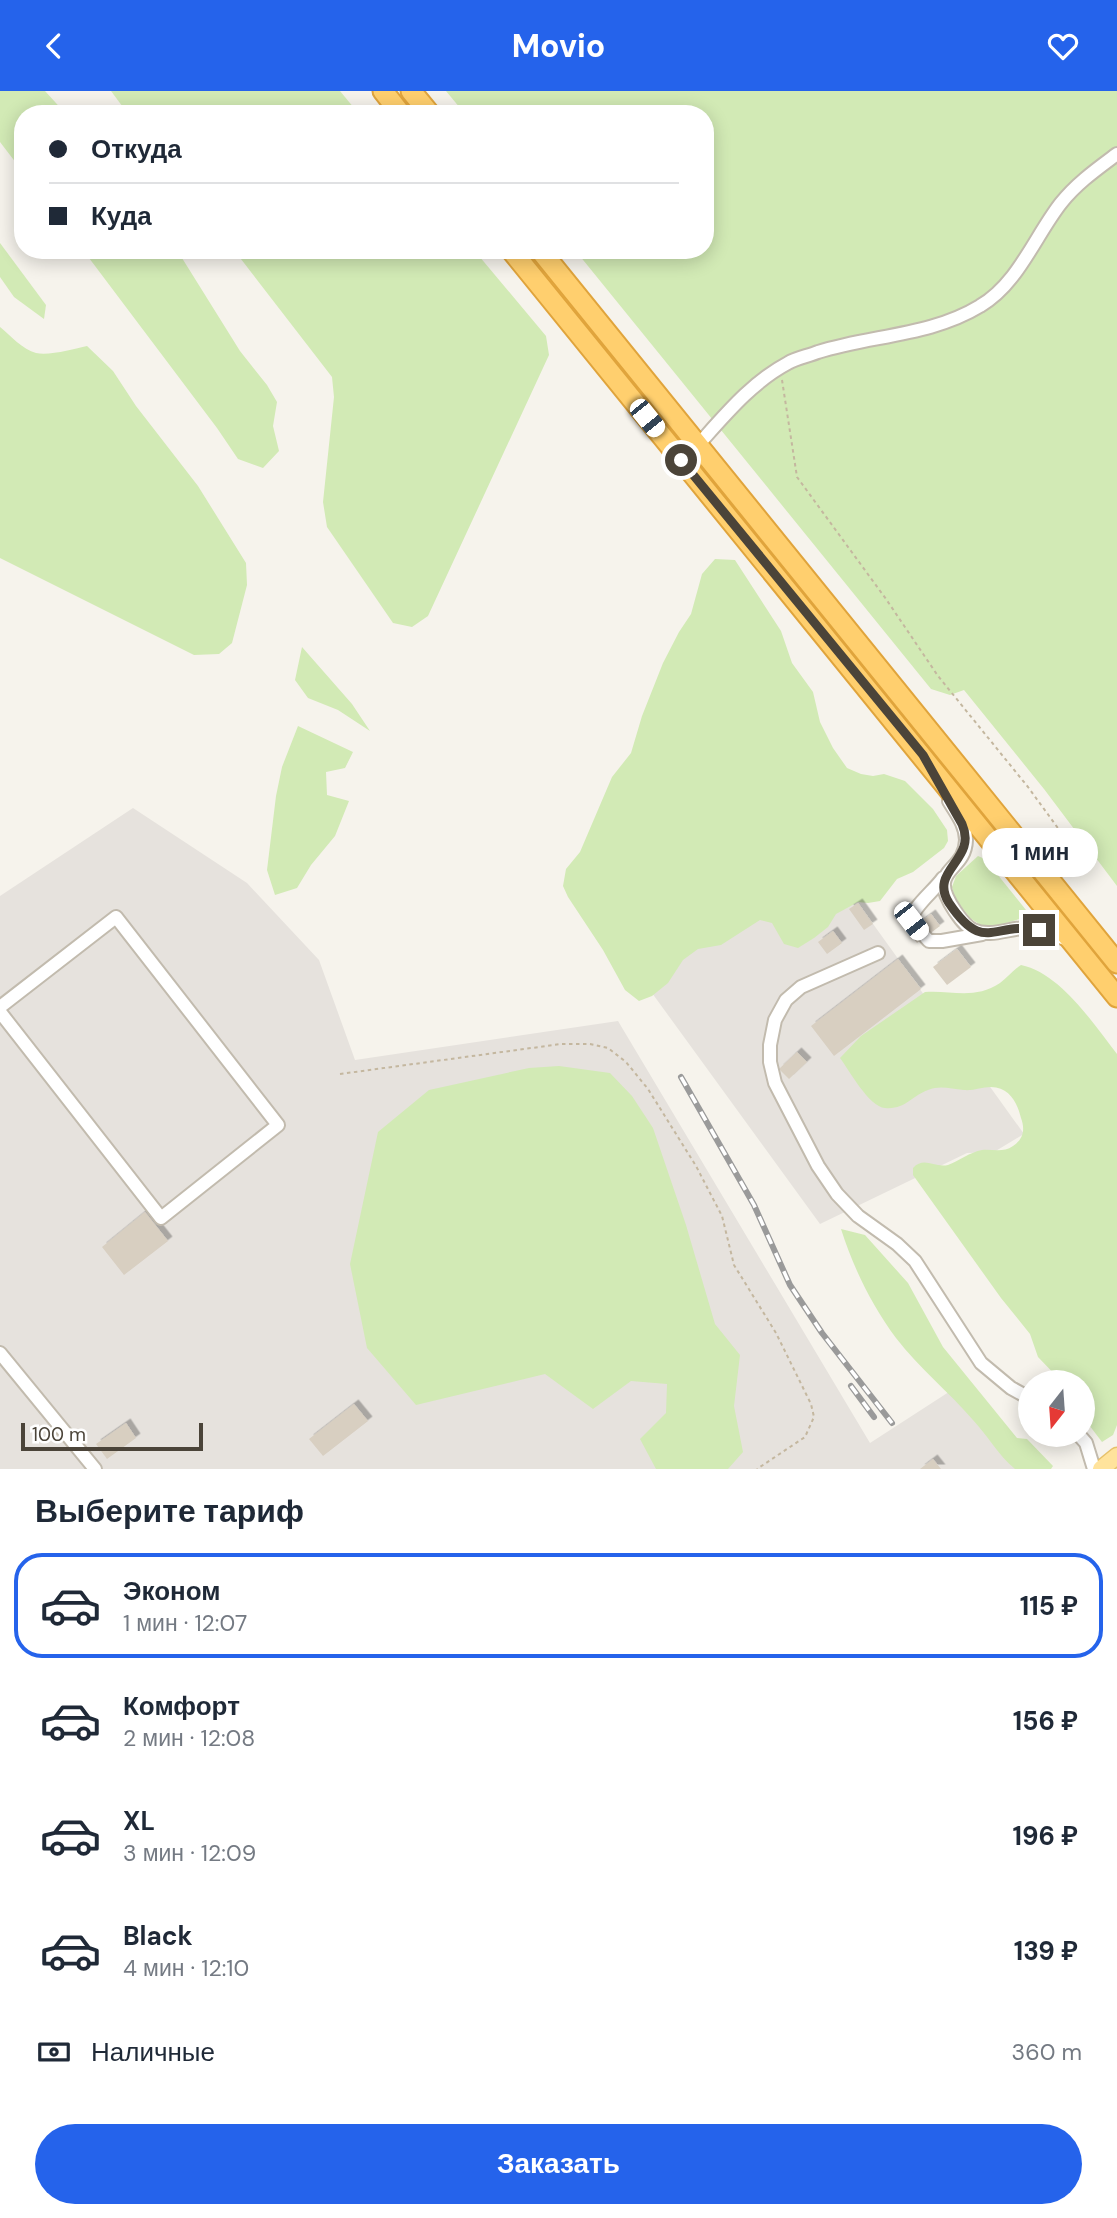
<!DOCTYPE html>
<html lang="ru">
<head>
<meta charset="utf-8">
<style>
  body { margin:0; font-family:"DM Sans",sans-serif; background:#f6f6f7; color:#1f2937; height:100vh; display:flex; flex-direction:column; font-size:26px; white-space:nowrap }
  * { box-sizing:border-box; margin:0 }
  p { font-size:23px; color:#747a83 }
  .icon { flex:none; width:38px; height:38px; fill:none; stroke:currentColor; stroke-width:2; stroke-linecap:round; stroke-linejoin:round }
  .map { position:relative; height:1378px; overflow:hidden }
  .panel { display:flex; flex-direction:column; background:#fff; flex:1 }
  .panel>* { flex:none }
  .top-card { position:absolute; left:14px; top:14px; width:700px; height:154px; border-radius:28px; box-shadow:0 4px 18px #0003; display:grid; align-content:center; height:154px; padding:0 35px; background:#fff }
  .needle { width:46px; rotate:197deg }
  .buttons { position:absolute; left:1018px; top:1279px; display:grid; gap:14px }
  .buttons a { display:grid; place-items:center; width:77px; height:77px; border-radius:50%; background:#fff; box-shadow:0 4px 18px #0003; font-size:35px }
  .scale { position:absolute; left:21px; bottom:18px; width:182px; box-sizing:border-box; padding-left:7px; border:4px solid #4b4439; border-top:0; font-size:19px; line-height:24px; white-space:nowrap; color:#4b4439; -webkit-text-stroke:5px #fff; paint-order:stroke }
  .end { position:absolute; width:32px; height:32px; margin:-16px; border:9px solid #4b4439; background:#fff; box-shadow:0 0 0 4px #fff }
  .from { border-radius:50% }
  .bubble { position:absolute; height:49px; border-radius:24px; background:#fff; box-shadow:0 4px 18px #0003; font-size:23px; font-weight:700; line-height:49px; text-align:center }
  .car { position:absolute; width:21px; height:42px; margin:-21px -10px; border-radius:9px; box-shadow:0 0 5px 2px #0007; background:linear-gradient(#fff 24%,#345 0 40%,#fff 0 76%,#345 0 86%,#fff 0) }
  .top-card b { display:flex; align-items:center; gap:24px; height:66px; font-size:26px }
  .top-card b+b { border-top:2px solid #e0e1e3 }
  .top-card i { width:18px; height:18px; background:#1f2937 }
  ul { padding:0; list-style:none }
  li { display:flex; align-items:center; gap:21px; height:105px; margin:0 14px 10px; padding:0 21px; border:4px solid transparent; border-radius:28px }
  li div { flex:1 }
  li b { display:block; font-size:26px }
  li em { font-style:normal; font-weight:700 }
  li.active { border-color:#2563eb }
  li>.icon { width:63px; height:63px; stroke-width:1.5 }
  h2 { padding:0 35px; font-size:32px; line-height:84px }
  .pay { display:flex; align-items:center; gap:18px; height:77px; padding:0 35px; font-size:26px }
  .pay p { margin-inline-start:auto }
  .action { display:flex; gap:14px; margin-top:auto; padding:14px 35px }
  .action a { flex:1; height:80px; border-radius:42px; background:#2563eb; color:#fff; font-size:28px; font-weight:700; line-height:80px; text-align:center }
  header { display:flex; justify-content:space-between; align-items:center; height:91px; padding:0 35px; background:#2563eb; color:#fff; font-size:32px; font-weight:700 }
  .map>svg:first-child { display:block }
  .industrial { fill:#e6e2dd }
  .green { fill:#d2eab5 }
  .building { fill:#d8cfc1; filter:url(#shadow) }
  .lines { fill:none; stroke-linecap:round; stroke-linejoin:round }
  .minor-casing { stroke:#c2bbae; stroke-width:16 }
  .major-casing { stroke:#e6c16a; stroke-width:19 }
  .highway-casing { stroke:#e0a43c; stroke-width:23 }
  .path { stroke:#c4b79f; stroke-width:2; stroke-dasharray:3.5 3.5; stroke-linecap:butt }
  .minor { stroke:#fff; stroke-width:12 }
  .major { stroke:#ffe39c; stroke-width:16 }
  .highway { stroke:#ffcf6e; stroke-width:19 }
  .rail-casing { stroke:#9a9a9a; stroke-width:6 }
  .rail { stroke:#fff; stroke-width:3.5; stroke-dasharray:10; stroke-linecap:butt }
  .route { stroke:#4b4439; stroke-width:9 }
</style>
</head>
<body>
<header><svg class="icon" aria-label="back" viewBox="0 0 24 24"><path d="M15 5l-7 7 7 7"/></svg>Movio<svg class="icon" aria-label="heart" viewBox="0 0 24 24"><path d="M12 20l-8-8c-3-5 5-10 8-4 3-6 11-1 8 4z"/></svg></header>
<div class="map">
<svg width="1117" height="1378" viewBox="0 0 1117 1378">
  <defs>
    <filter id="shadow"><feDropShadow dx="4.5" dy="-4.5" stdDeviation="0" flood-color="#0004"/></filter>
  </defs>
  <rect width="100%" height="100%" fill="#f6f3ec"/>
  <!-- industrial -->
  <g class="industrial">
    <path d="M133,717L247,792L319,869L355,969L618,930L870,1352L955,1297L1019,1378H0V805Z"/>
    <path d="M830,773L1024,1043L994,1061L967,1062L820,1133L644,891Z"/>
  </g>
  <!-- green -->
  <g class="green">
    <path d="M0,0H45L66,23H23V81L0,51Z"/>
    <path d="M111,0H340L359,23H128Z"/>
    <path d="M446,0H1117V795L1044,698L964,599L950,604L931,598L575,159H705V23H465Z"/>
    <path d="M0,152L46,214L44,228L14,206L0,186Z"/>
    <path d="M83,159H177L240,260L267,294L277,311L273,335L279,360L263,377L238,368L217,337Z"/>
    <path d="M234,159H474L546,245L549,264L428,525L412,536L393,532L327,436L323,411L334,306L332,286Z"/>
    <path d="M0,236C10,244 23,259 36,262C49,265 74,258 87,255L113,280L136,315L198,395L246,472L247,494L232,552L219,563L194,564L0,467Z"/>
    <path d="M715,468L735,469L781,540L792,572L813,601L820,631L833,657L847,677L861,683L873,685L884,683L905,690L933,718L947,739L948,750L944,757L913,781L897,788L880,810L868,812L858,811L836,823L828,836L814,847L798,857L784,853L772,832L760,829L721,854L698,858L683,869L668,892L652,905L639,910L625,899L603,859L568,806L563,795L566,778L580,761L612,686L631,662L642,625L663,572L679,541L691,523L702,483Z"/>
    <path d="M302,556L352,613L370,640L338,619L308,607L295,589Z"/>
    <path d="M298,635L353,661L345,677L326,681L327,704L349,710L335,745L311,774L297,797L275,804L267,779L276,705L282,676Z"/>
    <path d="M978,765L985,768L1026,819V822L1023,827L996,835H982L970,827L955,807L952,796L956,785Z"/>
    <path d="M1021,874C1060,882 1093,932 1117,963V1334L1113,1344L1102,1351L1083,1326V1292L1062,1291L1038,1266L1030,1243L1001,1207L913,1084V1077C924,1065 934,1077 948,1074C959,1070 970,1061 982,1059C993,1058 1003,1062 1013,1055C1024,1048 1025,1038 1021,1027C1017,1011 1009,996 991,996C982,996 973,1000 964,999C950,998 941,994 928,999C913,1004 905,1019 885,1017C869,1016 849,979 840,967L861,945L925,901C951,899 975,909 1000,892C1007,887 1013,879 1021,874Z"/>
    <path d="M559,975L610,982L632,1005L653,1037L686,1134L715,1233L740,1264L734,1315L743,1361L728,1378H656L640,1348L666,1322L667,1293L631,1290L593,1318L545,1283L416,1314L367,1257L350,1173L378,1041L429,999L529,977Z"/>
    <path d="M841,1138L865,1144L908,1192L943,1256L1017,1347L1027,1348L1053,1375L1051,1378H1015C998,1364 988,1345 973,1329C949,1301 919,1277 896,1247C872,1215 853,1176 841,1138Z"/>
  </g>
  <!-- building -->
  <g class="building">
    <path d="M858,812L873,833L864,839L849,818Z"/>
    <path d="M931,823L940,835L917,852L908,840Z"/>
    <path d="M833,840L842,852L827,863L818,851Z"/>
    <path d="M957,858L971,876L947,894L933,876Z"/>
    <path d="M898,868L921,898L834,965L811,935Z"/>
    <path d="M797,961L807,971L789,988L779,978Z"/>
    <path d="M145,1121L168,1150L124,1184L102,1156Z"/>
    <path d="M354,1313L368,1330L323,1365L309,1348Z"/>
    <path d="M126,1332L136,1347L107,1368L96,1353Z"/>
    <path d="M933,1368L941,1378H920Z"/>
  </g>
  <g class="lines">
    <!-- minor casing -->
    <g class="minor-casing">
      <g id="minor">
        <path d="M698,354C725,324 752,291 788,272C796,267 808,265 818,261C871,244 931,245 980,215C1018,193 1035,145 1061,112C1077,92 1097,78 1117,63"/>
        <path d="M949,710C956,722 966,734 966,749C965,783 925,776 955,820C960,827 965,835 973,839C990,847 1009,837 1026,837C1041,838 1054,844 1068,849"/>
        <path d="M943,787C935,799 911,817 911,830L929,850H942L982,843"/>
        <path d="M878,862L801,896L786,909L775,929L770,954V971L775,992L818,1075L837,1103L858,1125L897,1153L915,1170L981,1272L1011,1297L1031,1308"/>
        <path d="M0,916L116,826L278,1034L161,1127L0,921"/>
        <path d="M0,1262L95,1378"/>
        <path d="M1079,1344L1086,1352L1094,1378"/>
      </g>
    </g>
    <!-- major casing -->
    <g class="major-casing">
      <path id="major" d="M1101,1378L1117,1365"/>
    </g>
    <!-- highway casing -->
    <g class="highway-casing">
      <g id="highway">
        <path d="M383,0L401,23"/>
        <path d="M411,0L430,23"/>
        <path d="M511,159L1117,906"/>
        <path d="M540,159L1117,872"/>
      </g>
    </g>
    <!-- path -->
    <g class="path">
      <path d="M782,289L797,386L886,508L938,585L1028,696L1087,777"/>
      <path d="M340,983L561,953H590L608,957L626,971L648,998L696,1075L722,1125L734,1174L776,1242L811,1313L814,1326L805,1346L757,1378"/>
    </g>
    <!-- minor -->
    <use href="#minor" class="minor"/>
    <!-- major -->
    <use href="#major" class="major"/>
    <!-- highway -->
    <use href="#highway" class="highway"/>
    <!-- rail casing -->
    <g class="rail-casing">
      <g id="rail">
        <path d="M681,986L754,1114L790,1194L822,1242L892,1332"/>
        <path d="M851,1295L874,1326"/>
      </g>
    </g>
    <!-- rail -->
    <use href="#rail" class="rail"/>
  </g>
  <g class="lines">
    <!-- route -->
    <path class="route" d="M681,369L923,664L962,733C978,769 928,779 949,812C984,864 993,830 1039,839"/>
  </g>
</svg>
<div class="buttons">
<a><svg class="needle" viewBox="-14 -14 28 28"><path d="M0-13l5 13h-10z" fill="#e53935"/><path d="M0 13l5-13h-10z" fill="#747a83"/></svg></a>
</div>
<div class="scale">100 m</div>
<i class="end from" style="left:681px;top:369px"></i>
<i class="end" style="left:1039px;top:839px"></i>
<div class="bubble" style="left:982px;top:737px;width:116px">1 мин</div>
<i class="car" style="left:647px;top:327px;rotate:141deg"></i>
<i class="car" style="left:911px;top:830px;rotate:142deg"></i>
<div class="top-card">
<b><i class="from"></i>Откуда</b>
<b><i></i>Куда</b>
</div>
</div>
<section class="panel">
<h2>Выберите тариф</h2>
<ul>
<li class="active"><svg class="icon" aria-label="car" viewBox="0 0 24 24"><path d="M5 17H2v-5l4-1 3-4h7l3 4 3 1v5h-3M9 17h6M6 11h13"/><circle cx="7" cy="17" r="2"/><circle cx="17" cy="17" r="2"/></svg><div><b>Эконом</b><p>1 мин · 12:07</p></div><em>115 ₽</em></li>
<li><svg class="icon" aria-label="car" viewBox="0 0 24 24"><path d="M5 17H2v-5l4-1 3-4h7l3 4 3 1v5h-3M9 17h6M6 11h13"/><circle cx="7" cy="17" r="2"/><circle cx="17" cy="17" r="2"/></svg><div><b>Комфорт</b><p>2 мин · 12:08</p></div><em>156 ₽</em></li>
<li><svg class="icon" aria-label="car" viewBox="0 0 24 24"><path d="M5 17H2v-5l4-1 3-4h7l3 4 3 1v5h-3M9 17h6M6 11h13"/><circle cx="7" cy="17" r="2"/><circle cx="17" cy="17" r="2"/></svg><div><b>XL</b><p>3 мин · 12:09</p></div><em>196 ₽</em></li>
<li><svg class="icon" aria-label="car" viewBox="0 0 24 24"><path d="M5 17H2v-5l4-1 3-4h7l3 4 3 1v5h-3M9 17h6M6 11h13"/><circle cx="7" cy="17" r="2"/><circle cx="17" cy="17" r="2"/></svg><div><b>Black</b><p>4 мин · 12:10</p></div><em>139 ₽</em></li>
</ul>
<div class="pay"><svg class="icon" aria-label="cash" viewBox="0 0 24 24"><path d="M3 7h18v10H3z"/><circle cx="12" cy="12" r="2"/></svg>Наличные<p>360 m</p></div>
<div class="action"><a>Заказать</a></div>
</section>
</body>
</html>
